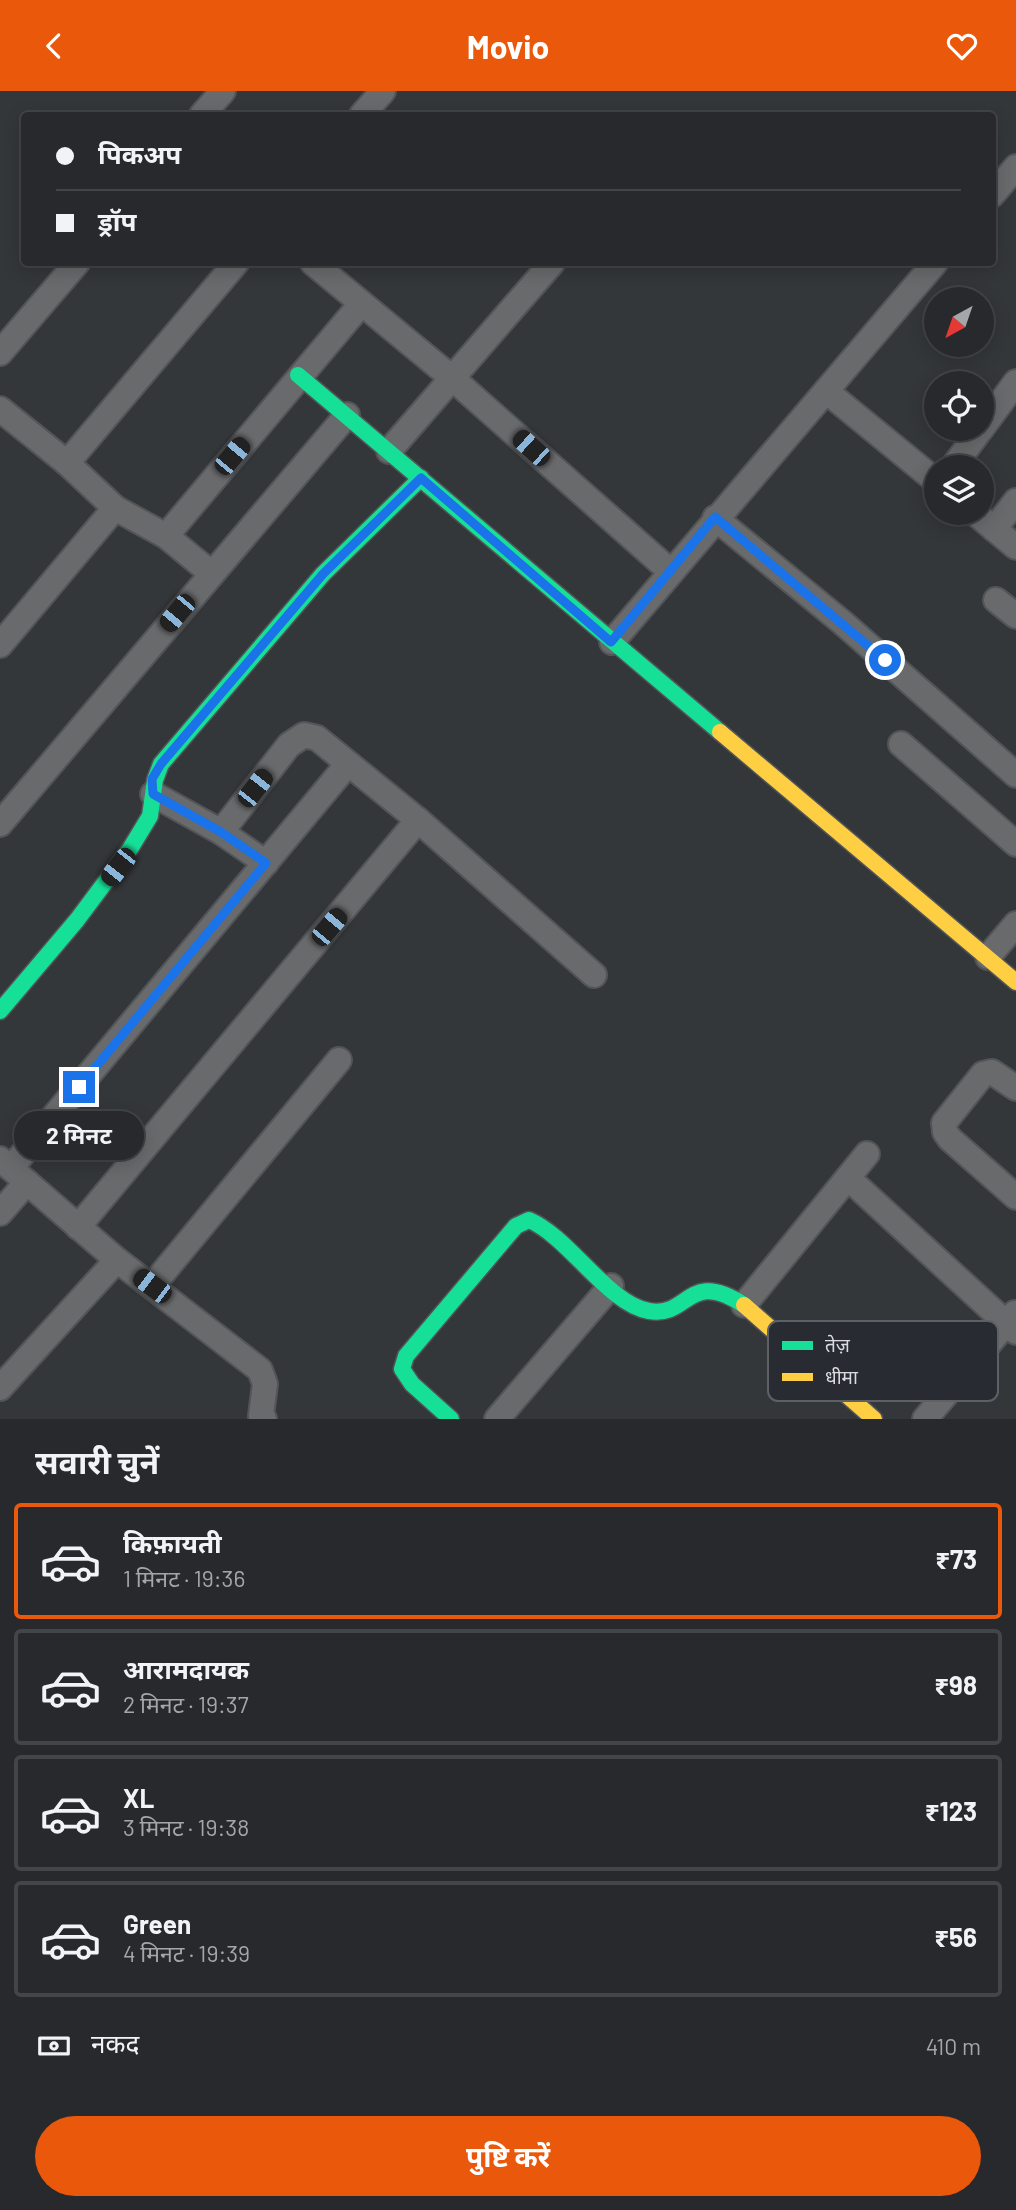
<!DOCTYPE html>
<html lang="hi">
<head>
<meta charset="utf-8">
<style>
  body { margin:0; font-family:Barlow,"Noto Sans Devanagari",sans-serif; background:#333538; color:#f1f3f6; height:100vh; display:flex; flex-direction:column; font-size:26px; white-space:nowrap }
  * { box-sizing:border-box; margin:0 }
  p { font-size:23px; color:#a4a6a9 }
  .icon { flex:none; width:38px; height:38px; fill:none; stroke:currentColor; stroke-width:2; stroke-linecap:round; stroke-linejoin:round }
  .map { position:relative; height:1328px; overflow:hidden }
  .details { display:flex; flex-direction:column; background:#27292c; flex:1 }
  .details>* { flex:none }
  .top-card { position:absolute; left:21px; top:21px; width:975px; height:154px; border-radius:7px; box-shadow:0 4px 18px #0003,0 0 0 2px #434548; display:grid; align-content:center; height:154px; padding:0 35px; background:#27292c }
  .needle { width:46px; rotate:220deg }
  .fabs { position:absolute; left:924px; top:196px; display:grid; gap:14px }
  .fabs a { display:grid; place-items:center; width:70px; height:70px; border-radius:50%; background:#27292c; box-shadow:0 4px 18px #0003,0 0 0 2px #434548; font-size:35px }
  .end { position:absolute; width:32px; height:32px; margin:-16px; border:9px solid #1a73e8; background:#fff; box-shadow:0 0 0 4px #fff }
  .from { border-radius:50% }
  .bubble { position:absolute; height:49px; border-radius:24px; background:#27292c; box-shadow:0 4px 18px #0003,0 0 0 2px #434548; font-size:23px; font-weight:700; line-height:49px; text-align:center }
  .car { position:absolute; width:21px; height:42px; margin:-21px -10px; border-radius:9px; box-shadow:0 0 5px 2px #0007; background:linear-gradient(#222 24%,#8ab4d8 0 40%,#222 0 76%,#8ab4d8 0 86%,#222 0) }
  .top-card b { display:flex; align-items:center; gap:24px; height:66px; font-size:26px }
  .top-card b+b { border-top:2px solid #434548 }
  .top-card i { width:18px; height:18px; background:#f1f3f6 }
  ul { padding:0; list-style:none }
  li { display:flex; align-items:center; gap:21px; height:116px; margin:0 14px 10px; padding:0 21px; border:4px solid #434548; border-radius:7px }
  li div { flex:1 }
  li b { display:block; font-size:26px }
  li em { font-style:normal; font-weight:700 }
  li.on { border-color:#ea580c }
  li>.icon { width:63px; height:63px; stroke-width:1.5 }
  h2 { padding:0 35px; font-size:32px; line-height:84px }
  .pay { display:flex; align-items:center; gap:18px; height:77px; padding:0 35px; font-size:26px }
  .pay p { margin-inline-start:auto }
  .primary-button { display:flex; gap:14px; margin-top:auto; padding:14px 35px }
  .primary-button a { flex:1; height:80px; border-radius:42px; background:#ea580c; color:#fff; font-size:28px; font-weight:700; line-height:80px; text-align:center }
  header { display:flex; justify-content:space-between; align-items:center; height:91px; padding:0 35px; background:#ea580c; color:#fff; font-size:32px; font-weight:700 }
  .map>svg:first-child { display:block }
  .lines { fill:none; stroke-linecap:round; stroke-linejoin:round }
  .street-casing { stroke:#525457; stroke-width:28 }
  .fast-casing { stroke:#525457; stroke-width:19 }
  .slow-casing { stroke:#525457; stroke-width:19 }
  .street { stroke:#696a6c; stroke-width:24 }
  .fast { stroke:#16e098; stroke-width:16 }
  .slow { stroke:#ffcf43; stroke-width:16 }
  .route { stroke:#1a73e8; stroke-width:9 }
  .key { fill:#282c32; stroke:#5d6166; stroke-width:2 }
  .key-label { font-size:19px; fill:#dadce0 }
</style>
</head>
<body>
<header><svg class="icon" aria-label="back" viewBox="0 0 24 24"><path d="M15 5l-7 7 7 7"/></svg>Movio<svg class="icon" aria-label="heart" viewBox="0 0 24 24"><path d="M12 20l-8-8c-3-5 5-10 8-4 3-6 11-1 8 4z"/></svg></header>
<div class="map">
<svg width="1016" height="1328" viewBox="0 0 1016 1328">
  <rect width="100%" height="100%" fill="#34373a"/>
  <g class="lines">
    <!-- street casing -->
    <g class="street-casing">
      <g id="street">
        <path d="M202,24L223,0"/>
        <path d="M362,24L383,0"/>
        <path d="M992,104L1016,76"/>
        <path d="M313,172L452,287L670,480"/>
        <path d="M0,262L77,172"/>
        <path d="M826,300L936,390"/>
        <path d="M0,318L67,372L115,417L166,445L211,482"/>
        <path d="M982,337L1016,291"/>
        <path d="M389,360L552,172"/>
        <path d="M67,372L236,172"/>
        <path d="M953,376L981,338"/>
        <path d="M975,422L1016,456"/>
        <path d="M715,427L843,532L1016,684"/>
        <path d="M994,438L1016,410"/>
        <path d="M166,445L361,213"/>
        <path d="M996,509L1016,525"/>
        <path d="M612,551L935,172"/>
        <path d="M0,554L115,417"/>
        <path d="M901,653L1016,753"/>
        <path d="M153,703L221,741L266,772"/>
        <path d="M0,733L347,324"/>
        <path d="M221,741L289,654L304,644L317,647L418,729L594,884"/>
        <path d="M988,866L1016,833"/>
        <path d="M1016,997L992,981L983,983L944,1032L945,1041L950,1048L1016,1106"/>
        <path d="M0,1068L117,1169L260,1279L265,1293L261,1325L264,1328"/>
        <path d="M11,1077L347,674"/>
        <path d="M848,1087L1016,1241"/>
        <path d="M0,1122L27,1091"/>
        <path d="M78,1136L418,729"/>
        <path d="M152,1195L339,969"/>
        <path d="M744,1214L867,1063"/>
        <path d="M0,1297L117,1169"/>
        <path d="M497,1328L611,1195"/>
        <path d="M925,1328L1015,1222"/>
      </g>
    </g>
    <!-- fast casing -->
    <g class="fast-casing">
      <g id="fast">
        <path d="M298,284L720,641"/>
        <path d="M0,920L77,829L130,758L150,725L155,689L161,673L323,483L421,387"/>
        <path d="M451,1328L412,1293L402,1278L406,1265L516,1135L529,1129C569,1146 608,1213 649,1220C690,1227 687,1177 744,1214"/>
      </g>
    </g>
    <!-- slow casing -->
    <g class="slow-casing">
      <g id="slow">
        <path d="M720,641L1016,891"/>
        <path d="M744,1214L874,1328"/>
      </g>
    </g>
    <!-- street -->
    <use href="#street" class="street"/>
    <!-- fast -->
    <use href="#fast" class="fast"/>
    <!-- slow -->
    <use href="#slow" class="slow"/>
  </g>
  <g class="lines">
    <!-- route -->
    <path class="route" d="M79,996L266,772L221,741L153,703L152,688L161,673L323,483L421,387L611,551L715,426L885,569"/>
  </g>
  <!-- legend -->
  <rect x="768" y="1230" width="230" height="80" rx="10" class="key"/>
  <rect x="782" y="1250" width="31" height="9" fill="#16e098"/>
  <rect x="782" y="1282" width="31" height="8" fill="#ffcf43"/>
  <g class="key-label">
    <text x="825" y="1261">तेज़</text>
    <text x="825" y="1293">धीमा</text>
  </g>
</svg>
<div class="fabs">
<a><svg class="needle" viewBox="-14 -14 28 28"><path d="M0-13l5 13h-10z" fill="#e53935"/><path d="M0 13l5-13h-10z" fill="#a4a6a9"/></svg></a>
<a><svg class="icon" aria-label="locate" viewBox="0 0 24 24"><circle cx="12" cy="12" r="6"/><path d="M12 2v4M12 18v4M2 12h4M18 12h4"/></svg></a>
<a><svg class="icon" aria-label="layers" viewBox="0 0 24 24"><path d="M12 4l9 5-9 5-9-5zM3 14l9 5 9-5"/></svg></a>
</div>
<i class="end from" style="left:885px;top:569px"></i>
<i class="end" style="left:79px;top:996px"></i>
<div class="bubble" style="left:14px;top:1020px;width:130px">2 मिनट</div>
<i class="car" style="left:531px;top:357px;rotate:312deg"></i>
<i class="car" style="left:232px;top:365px;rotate:40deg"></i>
<i class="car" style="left:177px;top:522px;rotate:220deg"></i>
<i class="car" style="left:255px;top:697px;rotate:38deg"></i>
<i class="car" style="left:118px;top:776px;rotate:218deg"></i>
<i class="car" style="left:329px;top:836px;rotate:40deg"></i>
<i class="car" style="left:152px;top:1195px;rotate:307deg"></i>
<div class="top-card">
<b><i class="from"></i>पिकअप</b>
<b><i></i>ड्रॉप</b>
</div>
</div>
<section class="details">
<h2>सवारी चुनें</h2>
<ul>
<li class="on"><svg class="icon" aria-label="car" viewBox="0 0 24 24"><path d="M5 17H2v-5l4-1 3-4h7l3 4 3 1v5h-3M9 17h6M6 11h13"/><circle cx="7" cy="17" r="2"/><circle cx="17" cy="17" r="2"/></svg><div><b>किफ़ायती</b><p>1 मिनट · 19:36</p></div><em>₹73</em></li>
<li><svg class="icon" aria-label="car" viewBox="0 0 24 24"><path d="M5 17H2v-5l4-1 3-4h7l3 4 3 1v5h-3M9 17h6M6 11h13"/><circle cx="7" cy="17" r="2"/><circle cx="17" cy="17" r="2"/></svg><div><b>आरामदायक</b><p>2 मिनट · 19:37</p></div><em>₹98</em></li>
<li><svg class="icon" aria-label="car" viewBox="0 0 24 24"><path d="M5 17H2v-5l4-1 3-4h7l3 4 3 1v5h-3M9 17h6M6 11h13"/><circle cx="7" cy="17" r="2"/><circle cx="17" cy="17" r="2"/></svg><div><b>XL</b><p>3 मिनट · 19:38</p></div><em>₹123</em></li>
<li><svg class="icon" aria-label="car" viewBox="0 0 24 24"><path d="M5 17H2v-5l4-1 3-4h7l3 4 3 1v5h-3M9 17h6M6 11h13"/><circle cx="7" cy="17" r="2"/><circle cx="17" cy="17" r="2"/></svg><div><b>Green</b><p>4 मिनट · 19:39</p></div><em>₹56</em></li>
</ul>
<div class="pay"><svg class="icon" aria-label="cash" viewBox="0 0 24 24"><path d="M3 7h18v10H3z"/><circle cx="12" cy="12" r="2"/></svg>नकद<p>410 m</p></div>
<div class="primary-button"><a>पुष्टि करें</a></div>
</section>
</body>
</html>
